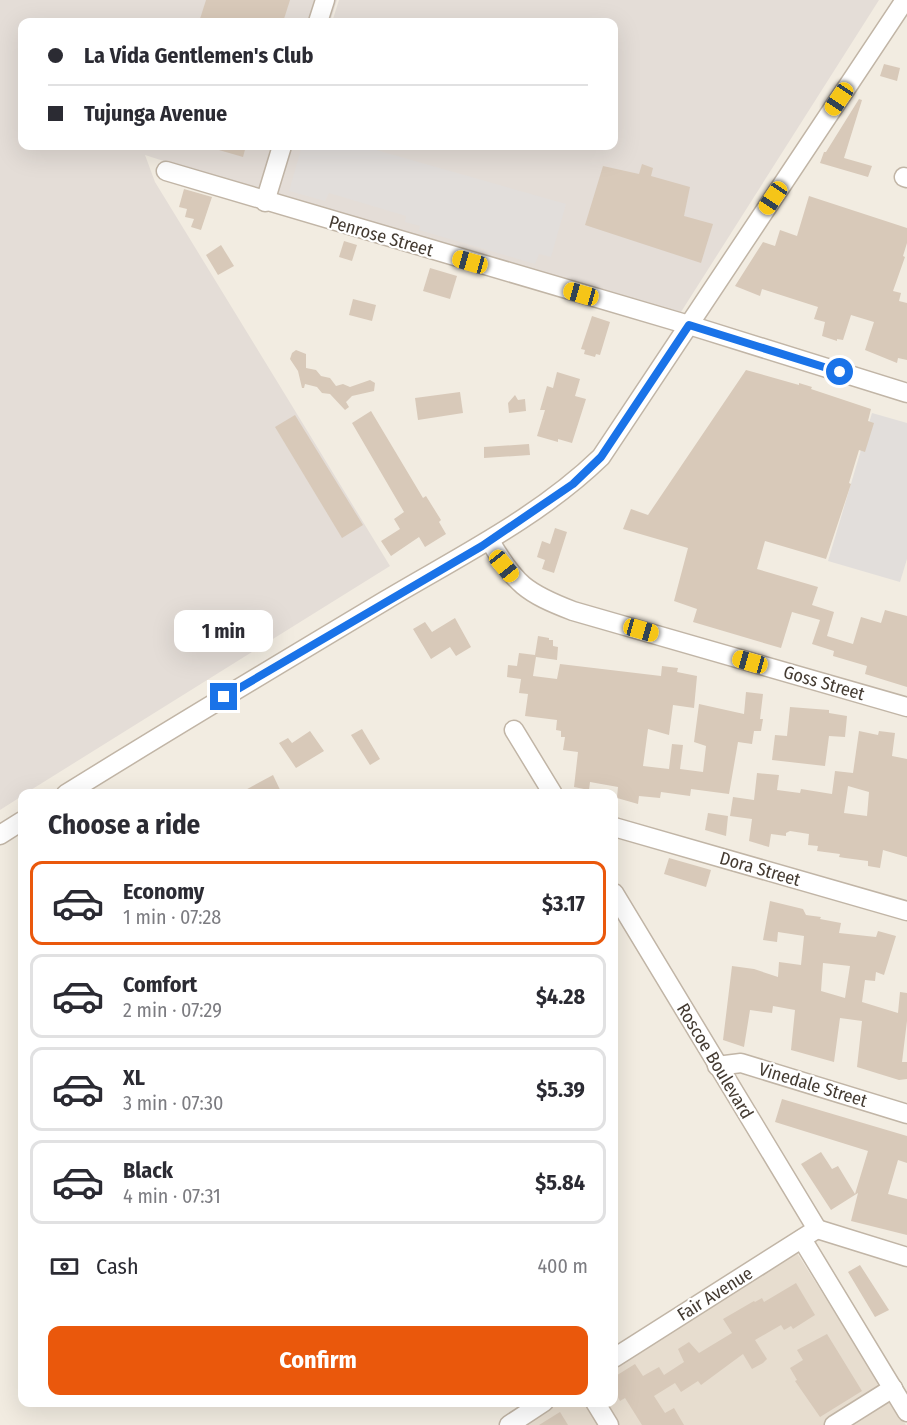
<!DOCTYPE html>
<html lang="en">
<head>
<meta charset="utf-8">
<style>
  body { margin:0; font-family:"Fira Sans Condensed",sans-serif; background:#f2f2f3; color:#2b2b33; height:100vh; display:flex; flex-direction:column; font-size:22px; white-space:nowrap }
  * { box-sizing:border-box; margin:0 }
  p { font-size:20px; color:#7c7c81 }
  .icon { flex:none; width:33px; height:33px; fill:none; stroke:currentColor; stroke-width:2; stroke-linecap:round; stroke-linejoin:round }
  .map { position:relative; flex:1; overflow:hidden }
  .sheet { position:absolute; left:18px; top:789px; width:600px; height:618px; display:flex; flex-direction:column; background:#fff; border-radius:12px; box-shadow:0 6px 24px #0002 }
  .sheet>* { flex:none }
  .hud { position:absolute; left:18px; top:18px; width:600px; height:132px; border-radius:12px; box-shadow:0 6px 24px #0002; display:grid; align-content:center; height:132px; padding:0 30px; background:#fff }
  .end { position:absolute; width:27px; height:27px; margin:-14px; border:8px solid #1a73e8; background:#fff; box-shadow:0 0 0 3px #fff }
  .from { border-radius:50% }
  .bubble { position:absolute; height:42px; border-radius:12px; background:#fff; box-shadow:0 6px 24px #0002; font-size:20px; font-weight:700; line-height:42px; text-align:center }
  .car { position:absolute; width:18px; height:36px; margin:-18px -9px; border-radius:8px; box-shadow:0 0 4px 2px #0007; background:linear-gradient(#f5c518 24%,#345 0 40%,#f5c518 0 76%,#345 0 86%,#f5c518 0) }
  .hud b { display:flex; align-items:center; gap:21px; height:57px; font-size:22px }
  .hud b+b { border-top:2px solid #e1e1e2 }
  .hud i { width:15px; height:15px; background:#2b2b33 }
  ul { padding:0; list-style:none }
  li { display:flex; align-items:center; gap:18px; height:84px; margin:0 12px 9px; padding:0 18px; border:3px solid #e1e1e2; border-radius:12px }
  li div { flex:1 }
  li b { display:block; font-size:22px }
  li em { font-style:normal; font-weight:700 }
  li.current { border-color:#ea580c }
  li>.icon { width:54px; height:54px; stroke-width:1.5 }
  h2 { padding:0 30px; font-size:27px; line-height:72px }
  .pay { display:flex; align-items:center; gap:15px; height:66px; padding:0 30px; font-size:22px }
  .pay p { margin-inline-start:auto }
  .action { display:flex; gap:12px; margin-top:auto; padding:12px 30px }
  .action a { flex:1; height:69px; border-radius:12px; background:#ea580c; color:#fff; font-size:24px; font-weight:700; line-height:69px; text-align:center }
  .map>svg:first-child { display:block }
  .residential { fill:#e7ddcf }
  .industrial { fill:#e4ddd7 }
  .parking { fill:#e2dedb }
  .building { fill:#d8c9b9; fill-rule:evenodd }
  .lines { fill:none; stroke-linecap:round; stroke-linejoin:round }
  .minor-casing { stroke:#c1b5a6; stroke-width:21 }
  .minor { stroke:#fff; stroke-width:18 }
  .route { stroke:#1a73e8; stroke-width:8 }
  .labels { text-anchor:middle; dominant-baseline:central; stroke-width:4.5; stroke-linejoin:round; paint-order:stroke }
  .street-label { font-size:18px; fill:#443b32; stroke:#fff }
</style>
</head>
<body>
<div class="map">
<svg width="907" height="1425" viewBox="0 0 907 1425">
  <rect width="100%" height="100%" fill="#f2ece1"/>
  <!-- residential -->
  <path class="residential" d="M797,1253L906,1425H525L560,1403L614,1402V1369Z"/>
  <!-- industrial -->
  <path class="industrial" d="M0,0H337L330,22H22V146H614V22H332L339,0H879L681,312L275,197L145,155L155,182L390,566L26,793L22,794V796L0,810Z"/>
  <!-- parking -->
  <g class="parking">
    <path d="M302,146H362L566,204L551,257L539,254L535,264L419,230L420,226L405,222L406,216L329,193L325,201L289,191Z"/>
    <path d="M872,413L907,423V559L900,582L828,561Z"/>
  </g>
  <!-- building -->
  <g class="building">
    <path d="M206,0H290L283,22H199Z"/>
    <path d="M884,64L900,68L897,81L880,76Z"/>
    <path d="M859,99L862,100L844,158L872,166L868,177L820,163L824,152H826Z"/>
    <path d="M212,146H246L243,157L212,148Z"/>
    <path d="M642,164L653,168L651,176L690,187L684,216L713,224L701,263L585,225L603,166L639,174Z"/>
    <path d="M184,189L212,197L201,230L191,227L194,219L185,217L187,209L179,207Z"/>
    <path d="M809,196L907,228V243L903,256L905,257L893,291L901,293L899,301L907,303V360L898,358L897,363L865,350L874,322L851,315L843,340L837,339V341L822,336L825,322L814,319L818,307L762,289L760,296L735,286L763,242L775,246L780,230L797,236Z"/>
    <path d="M344,241L357,245L352,261L339,257Z"/>
    <path d="M221,245L234,266L218,275L206,255Z"/>
    <path d="M430,268L457,276L450,299L423,291Z"/>
    <path d="M353,299L376,305L372,321L349,315Z"/>
    <path d="M592,316L610,322L600,355L596,354L595,357L584,354L585,350L581,349Z"/>
    <path d="M296,350L306,354V368L316,370L321,376L330,378L336,386L343,384L350,387L370,380L375,383L374,391L352,396L346,402L349,407L345,410L330,394L322,393L317,387L305,384L304,388H302L298,371L290,359L292,353Z"/>
    <path d="M746,370L799,385V383L812,387L811,389L871,409L868,421L874,423L865,452L859,450L849,483L851,484L826,559L765,541L757,569L818,587L812,605L834,612L827,636L853,644L861,617L881,623L885,610L907,616V687L865,674L867,666L833,656L834,651L812,644L820,620L792,612L781,648L693,622L697,609L674,601L688,548L623,529L631,509L648,515Z"/>
    <path d="M557,372L580,379L575,396L586,399L572,443L558,439V442L537,436L545,410H540L547,386L553,388Z"/>
    <path d="M460,392L463,413L418,420L415,398Z"/>
    <path d="M515,395L518,400L525,399L526,411L509,413L508,403Z"/>
    <path d="M371,411L423,498L426,496L441,520L439,522L446,534L425,547L419,537L391,556L381,541L400,529L394,519L404,512L352,423Z"/>
    <path d="M295,415L363,525L342,538L275,427Z"/>
    <path d="M529,444L530,455L484,458V447Z"/>
    <path d="M555,528L567,532L554,573L542,569L545,560L537,557L542,541L550,544Z"/>
    <path d="M455,618L471,647L456,656L450,647L431,659L413,629L425,622L432,632Z"/>
    <path d="M538,636L549,638V640H553V646L558,647L557,660L536,657L533,676L557,679L560,664L661,676L662,666L678,668L677,672L697,676L694,708L673,705L669,735L648,729L643,766L669,769L672,744L683,745L680,769L703,772L706,746L694,742L699,704L744,714L746,692L763,694L760,719H763L761,731H754L752,744L738,742L729,794L691,789L690,796L661,792L660,798L639,796L638,804L617,798L618,787L590,782L589,790L574,787L578,752L563,750L565,737H561V731L556,730L557,720L525,716L528,694L519,693L521,679L507,677L508,665L517,666L519,653L535,655Z"/>
    <path d="M790,707L829,710V713L847,716L845,737L829,736L825,766L772,760L775,735L787,736Z"/>
    <path d="M362,729L380,759L370,765L351,735Z"/>
    <path d="M310,731L324,751L296,768L279,743L288,738L292,743Z"/>
    <path d="M859,731L878,735L879,731L895,733L892,756L907,759V857L883,850L880,868L868,866V861L845,858L839,857L840,854L817,851L818,846L808,845L809,834L790,831L786,833V836L771,834L769,847L749,841L752,819L730,816L733,797L754,800L757,773L779,775L777,790L800,793L801,789L832,794L835,771L853,773ZM848,786L869,792L867,816L844,813Z"/>
    <path d="M273,775L282,794H238Z"/>
    <path d="M708,813L728,816L726,836L705,830Z"/>
    <path d="M669,858L711,870L706,887L664,874Z"/>
    <path d="M770,901L803,909L806,915L821,917L820,919L841,923L839,933L876,937L878,931L896,936L884,975L876,972L875,981L865,980L862,1002L898,1013L900,992L907,993V1021L902,1062H907V1079L899,1080L857,1067L862,1021L840,1018L834,1062L791,1050L795,1010L773,1006L772,1013L750,1010L744,1047L723,1040L732,966L754,969L778,977L779,962L801,965L804,936L778,932L777,942L763,940ZM823,963L850,966L845,998L821,991Z"/>
    <path d="M782,1099L907,1136V1163L898,1160L888,1194L907,1199V1235L851,1221L858,1193L831,1210L801,1164L821,1152L832,1169L838,1166L855,1194L868,1151L775,1122Z"/>
    <path d="M860,1265L889,1310L875,1317L848,1272Z"/>
    <path d="M796,1283L815,1315L793,1329L791,1326L784,1330L781,1325L755,1340L767,1359L763,1363L752,1369L743,1354L701,1385L698,1381L681,1392L675,1383L654,1396L665,1413L674,1408L684,1425H642L625,1398L620,1401L614,1391V1377L635,1364L643,1376L659,1367L664,1375L684,1362L678,1349L689,1342L699,1353L732,1333L723,1319L754,1301L755,1302L762,1298L764,1302Z"/>
    <path d="M827,1334L862,1391L820,1417L795,1381L797,1380L790,1368L803,1360L797,1350Z"/>
    <path d="M560,1412L568,1425H539Z"/>
  </g>
  <g class="lines">
    <!-- minor casing -->
    <g class="minor-casing">
      <g id="minor">
        <path d="M318,22L325,0"/>
        <path d="M166,171L689,325L907,393"/>
        <path d="M904,177L907,178"/>
        <path d="M265,202L282,146"/>
        <path d="M490,541C515,584 526,593 573,611L907,707"/>
        <path d="M514,730L553,794"/>
        <path d="M66,794C172,728 279,664 386,600C460,556 539,517 601,457L905,0"/>
        <path d="M614,827L907,911"/>
        <path d="M0,835L22,821"/>
        <path d="M614,893L817,1229"/>
        <path d="M717,1066L741,1063L907,1114"/>
        <path d="M817,1229L907,1257"/>
        <path d="M802,1239L907,1412"/>
        <path d="M614,1358L817,1229"/>
        <path d="M595,1402L609,1425"/>
        <path d="M509,1425L544,1402"/>
        <path d="M834,1425L893,1388"/>
      </g>
    </g>
    <!-- minor -->
    <use href="#minor" class="minor"/>
  </g>
  <g class="lines">
    <!-- route -->
    <path class="route" d="M224,697L482,546L573,484L601,457L689,325L840,372"/>
  </g>
  <g class="labels">
    <!-- street labels -->
    <g class="street-label">
      <text transform="translate(381 236) rotate(16)">Penrose Street</text>
      <text transform="translate(824 683) rotate(16)">Goss Street</text>
      <text transform="translate(760 869) rotate(16)">Dora Street</text>
      <text transform="translate(715 1061) rotate(59)">Roscoe Boulevard</text>
      <text transform="translate(813 1085) rotate(17)">Vinedale Street</text>
      <text transform="translate(715 1294) rotate(-32)">Fair Avenue</text>
    </g>
  </g>
</svg>
<i class="end from" style="left:840px;top:372px"></i>
<i class="end" style="left:224px;top:697px"></i>
<div class="bubble" style="left:174px;top:610px;width:99px">1 min</div>
<i class="car" style="left:839px;top:99px;rotate:214deg"></i>
<i class="car" style="left:773px;top:198px;rotate:214deg"></i>
<i class="car" style="left:470px;top:262px;rotate:286deg"></i>
<i class="car" style="left:581px;top:294px;rotate:286deg"></i>
<i class="car" style="left:504px;top:566px;rotate:141deg"></i>
<i class="car" style="left:641px;top:630px;rotate:106deg"></i>
<i class="car" style="left:750px;top:662px;rotate:286deg"></i>
<div class="hud">
<b><i class="from"></i>La Vida Gentlemen's Club</b>
<b><i></i>Tujunga Avenue</b>
</div>
<section class="sheet">
<h2>Choose a ride</h2>
<ul>
<li class="current"><svg class="icon" aria-label="car" viewBox="0 0 24 24"><path d="M5 17H2v-5l4-1 3-4h7l3 4 3 1v5h-3M9 17h6M6 11h13"/><circle cx="7" cy="17" r="2"/><circle cx="17" cy="17" r="2"/></svg><div><b>Economy</b><p>1 min · 07:28</p></div><em>$3.17</em></li>
<li><svg class="icon" aria-label="car" viewBox="0 0 24 24"><path d="M5 17H2v-5l4-1 3-4h7l3 4 3 1v5h-3M9 17h6M6 11h13"/><circle cx="7" cy="17" r="2"/><circle cx="17" cy="17" r="2"/></svg><div><b>Comfort</b><p>2 min · 07:29</p></div><em>$4.28</em></li>
<li><svg class="icon" aria-label="car" viewBox="0 0 24 24"><path d="M5 17H2v-5l4-1 3-4h7l3 4 3 1v5h-3M9 17h6M6 11h13"/><circle cx="7" cy="17" r="2"/><circle cx="17" cy="17" r="2"/></svg><div><b>XL</b><p>3 min · 07:30</p></div><em>$5.39</em></li>
<li><svg class="icon" aria-label="car" viewBox="0 0 24 24"><path d="M5 17H2v-5l4-1 3-4h7l3 4 3 1v5h-3M9 17h6M6 11h13"/><circle cx="7" cy="17" r="2"/><circle cx="17" cy="17" r="2"/></svg><div><b>Black</b><p>4 min · 07:31</p></div><em>$5.84</em></li>
</ul>
<div class="pay"><svg class="icon" aria-label="cash" viewBox="0 0 24 24"><path d="M3 7h18v10H3z"/><circle cx="12" cy="12" r="2"/></svg>Cash<p>400 m</p></div>
<div class="action"><a>Confirm</a></div>
</section>
</div>
</body>
</html>
